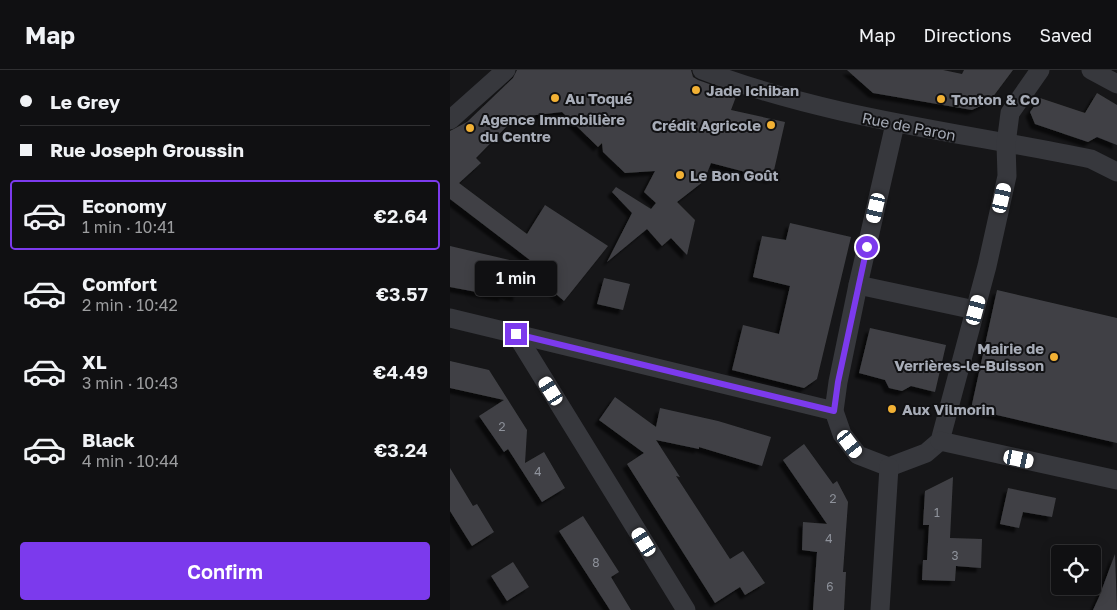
<!DOCTYPE html>
<html lang="en">
<head>
<meta charset="utf-8">
<style>
  body { margin:0; font-family:"Golos Text",sans-serif; background:#19191b; color:#f1f3f6; height:100vh; display:flex; flex-direction:column; font-size:19px; white-space:nowrap }
  * { box-sizing:border-box; margin:0 }
  p { font-size:16px; color:#9c9d9f }
  .icon { flex:none; width:28px; height:28px; fill:none; stroke:currentColor; stroke-width:2; stroke-linecap:round; stroke-linejoin:round }
  .map { position:relative; flex:1; overflow:hidden }
  .drawer { display:flex; flex-direction:column; background:#101012; width:450px }
  .drawer>* { flex:none }
  .banner { display:grid; align-content:center; height:110px; padding:0 20px; background:#101012 }
  .fabs { position:absolute; left:601px; top:475px; display:grid; gap:10px }
  .fabs a { display:grid; place-items:center; width:50px; height:50px; border-radius:5px; background:#101012; box-shadow:0 2px 12px #0003,0 0 0 1px #303032; font-size:25px }
  .end { position:absolute; width:22px; height:22px; margin:-11px; border:6px solid #7c3aed; background:#fff; box-shadow:0 0 0 2px #fff }
  .from { border-radius:50% }
  .bubble { position:absolute; height:35px; border-radius:5px; background:#101012; box-shadow:0 2px 12px #0003,0 0 0 1px #303032; font-size:16px; font-weight:600; line-height:35px; text-align:center }
  .car { position:absolute; width:15px; height:30px; margin:-15px -8px; border-radius:6px; box-shadow:0 0 4px 1px #0007; background:linear-gradient(#fff 24%,#345 0 40%,#fff 0 76%,#345 0 86%,#fff 0) }
  .banner b { display:flex; align-items:center; gap:18px; height:48px; font-size:19px }
  .banner b+b { border-top:1px solid #303032 }
  .banner i { width:12px; height:12px; background:#f1f3f6 }
  ul { padding:0; list-style:none }
  li { display:flex; align-items:center; gap:15px; height:70px; margin:0 10px 8px; padding:0 10px; border:2px solid transparent; border-radius:5px }
  li div { flex:1 }
  li b { display:block; font-size:19px }
  li em { font-style:normal; font-weight:600 }
  li.on { border-color:#7c3aed }
  li>.icon { width:45px; height:45px; stroke-width:1.5 }
  .cta { display:flex; gap:10px; margin-top:auto; padding:10px 20px }
  .cta a { flex:1; height:58px; border-radius:5px; background:#7c3aed; color:#fff; font-size:20px; font-weight:600; line-height:58px; text-align:center }
  header { display:flex; align-items:center; gap:30px; box-sizing:border-box; height:70px; padding:0 25px; background:#101012; border-bottom:1px solid #303032 }
  header strong { font-size:24px }
  nav { display:flex; gap:28px; margin-inline-start:auto; font-size:18px }
  main { display:flex; flex:1; min-height:0 }
  .map>svg:first-child { display:block }
  .building { fill:#404145; filter:url(#shadow) }
  .lines { fill:none; stroke-linecap:round; stroke-linejoin:round }
  .street { stroke:#37383d; stroke-width:19 }
  .route { stroke:#7c3aed; stroke-width:6 }
  .poi-dot { fill:#f2b134; stroke:#111113; stroke-width:2 }
  .labels { text-anchor:middle; dominant-baseline:central; stroke-width:4; stroke-linejoin:round; paint-order:stroke }
  .number-label { font-size:12px; fill:#8e929b }
  .poi-label { font-size:15px; font-weight:bold; fill:#a8adb8; stroke:#111113; text-anchor:start }
  .street-label { font-size:15px; fill:#a8adb8; stroke:#111113 }
</style>
</head>
<body>
<header>
<strong>Map</strong>
<nav><a>Map</a><a>Directions</a><a>Saved</a></nav>
</header>
<main>
<section class="drawer">
<div class="banner">
<b><i class="from"></i>Le Grey</b>
<b><i></i>Rue Joseph Groussin</b>
</div>
<ul>
<li class="on"><svg class="icon" aria-label="car" viewBox="0 0 24 24"><path d="M5 17H2v-5l4-1 3-4h7l3 4 3 1v5h-3M9 17h6M6 11h13"/><circle cx="7" cy="17" r="2"/><circle cx="17" cy="17" r="2"/></svg><div><b>Economy</b><p>1 min · 10:41</p></div><em>€2.64</em></li>
<li><svg class="icon" aria-label="car" viewBox="0 0 24 24"><path d="M5 17H2v-5l4-1 3-4h7l3 4 3 1v5h-3M9 17h6M6 11h13"/><circle cx="7" cy="17" r="2"/><circle cx="17" cy="17" r="2"/></svg><div><b>Comfort</b><p>2 min · 10:42</p></div><em>€3.57</em></li>
<li><svg class="icon" aria-label="car" viewBox="0 0 24 24"><path d="M5 17H2v-5l4-1 3-4h7l3 4 3 1v5h-3M9 17h6M6 11h13"/><circle cx="7" cy="17" r="2"/><circle cx="17" cy="17" r="2"/></svg><div><b>XL</b><p>3 min · 10:43</p></div><em>€4.49</em></li>
<li><svg class="icon" aria-label="car" viewBox="0 0 24 24"><path d="M5 17H2v-5l4-1 3-4h7l3 4 3 1v5h-3M9 17h6M6 11h13"/><circle cx="7" cy="17" r="2"/><circle cx="17" cy="17" r="2"/></svg><div><b>Black</b><p>4 min · 10:44</p></div><em>€3.24</em></li>
</ul>
<div class="cta"><a>Confirm</a></div>
</section>
<div class="map">
<svg width="667" height="540" viewBox="0 0 667 540">
  <defs>
    <filter id="shadow"><feDropShadow dx="-4.5" dy="4.5" stdDeviation="1" flood-color="#0009"/></filter>
  </defs>
  <rect width="100%" height="100%" fill="#161618"/>
  <!-- building -->
  <g class="building">
    <path d="M67,0H241L243,7L248,10L287,24L281,40L335,52L322,109L261,93L254,111L227,132L245,150L237,185L221,168L212,176L197,159L157,192L182,143L162,122L166,117L201,139L206,133L194,122L205,101L175,103L153,82L152,73L148,77L112,42L52,49L60,53L26,88L31,93L9,113L77,164L95,135L158,176L114,231L82,203L79,220L69,218L67,227L54,224L53,227L0,217V176L89,197L0,129V61L17,52L63,8Z"/>
    <path d="M397,0H493L512,4L514,0H563L539,32L522,40L423,23Z"/>
    <path d="M647,23L667,35V75L647,67L638,72L585,54L580,42L590,28L635,43Z"/>
    <path d="M340,153L401,167L367,309L354,318L282,300L293,255L329,264L340,216L303,207L312,166L336,170Z"/>
    <path d="M154,208L180,214L173,240L147,234Z"/>
    <path d="M547,220L667,248V373L521,339Z"/>
    <path d="M420,258L496,275L485,322L461,316L452,321L439,318L435,310L409,303Z"/>
    <path d="M0,291L39,300L77,360L75,393L94,382L115,418L92,432L58,379L54,382L29,346L54,330L0,318Z"/>
    <path d="M165,327L206,357L210,338L268,351L321,367L312,396L249,377V379L206,370L230,407L226,406L280,489L293,481L315,513L295,525L290,517L265,533L177,394L194,383L149,350Z"/>
    <path d="M354,374L383,414L387,411L398,432L393,502H396L394,540H363L367,482L352,480L353,452L377,454L333,390Z"/>
    <path d="M0,398L23,436L27,434L44,462L22,476L0,441Z"/>
    <path d="M503,407L500,468L532,469L531,498L506,496L505,511L472,510L473,490H477L479,455H473L475,421Z"/>
    <path d="M558,418L606,428L602,447L573,442L569,458L550,454Z"/>
    <path d="M133,446L169,502L161,507L181,540H160L109,461Z"/>
    <path d="M665,484L667,540H643L649,527Z"/>
    <path d="M63,492L79,517L57,531L41,506Z"/>
  </g>
  <g class="lines">
    <!-- street -->
    <g class="street">
      <path d="M252,0C377,48 511,62 641,89L667,102"/>
      <path d="M641,0L667,14"/>
      <path d="M0,50L56,0"/>
      <path d="M445,54L408,215L388,312L384,341L392,364L408,385L439,397L476,383L490,371L537,196L557,106L556,74L560,43L590,0"/>
      <path d="M408,215L525,240"/>
      <path d="M0,248L384,341"/>
      <path d="M66,264L236,540"/>
      <path d="M490,371L667,410"/>
      <path d="M430,540L439,397"/>
    </g>
  </g>
  <g class="lines">
    <!-- route -->
    <path class="route" d="M66,264L384,341L388,312L417,177"/>
  </g>
  <!-- markers -->
  <g class="poi-dot">
    <circle cx="246" cy="20" r="5"/>
    <circle cx="105" cy="28" r="5"/>
    <circle cx="491" cy="29" r="5"/>
    <circle cx="321" cy="55" r="5"/>
    <circle cx="20" cy="58" r="5"/>
    <circle cx="230" cy="105" r="5"/>
    <circle cx="604" cy="287" r="5"/>
    <circle cx="442" cy="339" r="5"/>
  </g>
  <g class="labels">
    <!-- number labels -->
    <g class="number-label">
      <text x="52" y="356">2</text>
      <text x="88" y="401">4</text>
      <text x="383" y="428">2</text>
      <text x="487" y="442">1</text>
      <text x="379" y="468">4</text>
      <text x="505" y="485">3</text>
      <text x="146" y="492">8</text>
      <text x="380" y="516">6</text>
    </g>
    <!-- poi labels -->
    <g class="poi-label">
      <text x="256" y="20">Jade Ichiban</text>
      <text x="115" y="28">Au Toqué</text>
      <text x="501" y="29">Tonton &amp; Co</text>
      <text x="30" y="49">Agence Immobilière<tspan x="30" dy="17">du Centre</tspan></text>
      <text x="311" y="55" text-anchor="end">Crédit Agricole</text>
      <text x="240" y="105">Le Bon Goût</text>
      <text x="594" y="278" text-anchor="end">Mairie de<tspan x="594" dy="17">Verrières-le-Buisson</tspan></text>
      <text x="452" y="339">Aux Vilmorin</text>
    </g>
    <!-- street labels -->
    <g class="street-label">
      <text transform="translate(459 56) rotate(11)">Rue de Paron</text>
    </g>
  </g>
</svg>
<div class="fabs">
<a><svg class="icon" aria-label="locate" viewBox="0 0 24 24"><circle cx="12" cy="12" r="6"/><path d="M12 2v4M12 18v4M2 12h4M18 12h4"/></svg></a>
</div>
<i class="end from" style="left:417px;top:177px"></i>
<i class="end" style="left:66px;top:264px"></i>
<div class="bubble" style="left:25px;top:191px;width:82px">1 min</div>
<i class="car" style="left:552px;top:128px;rotate:13deg"></i>
<i class="car" style="left:426px;top:138px;rotate:193deg"></i>
<i class="car" style="left:526px;top:240px;rotate:15deg"></i>
<i class="car" style="left:101px;top:321px;rotate:328deg"></i>
<i class="car" style="left:400px;top:374px;rotate:143deg"></i>
<i class="car" style="left:569px;top:389px;rotate:102deg"></i>
<i class="car" style="left:194px;top:472px;rotate:328deg"></i>
</div>
</main>
</body>
</html>
